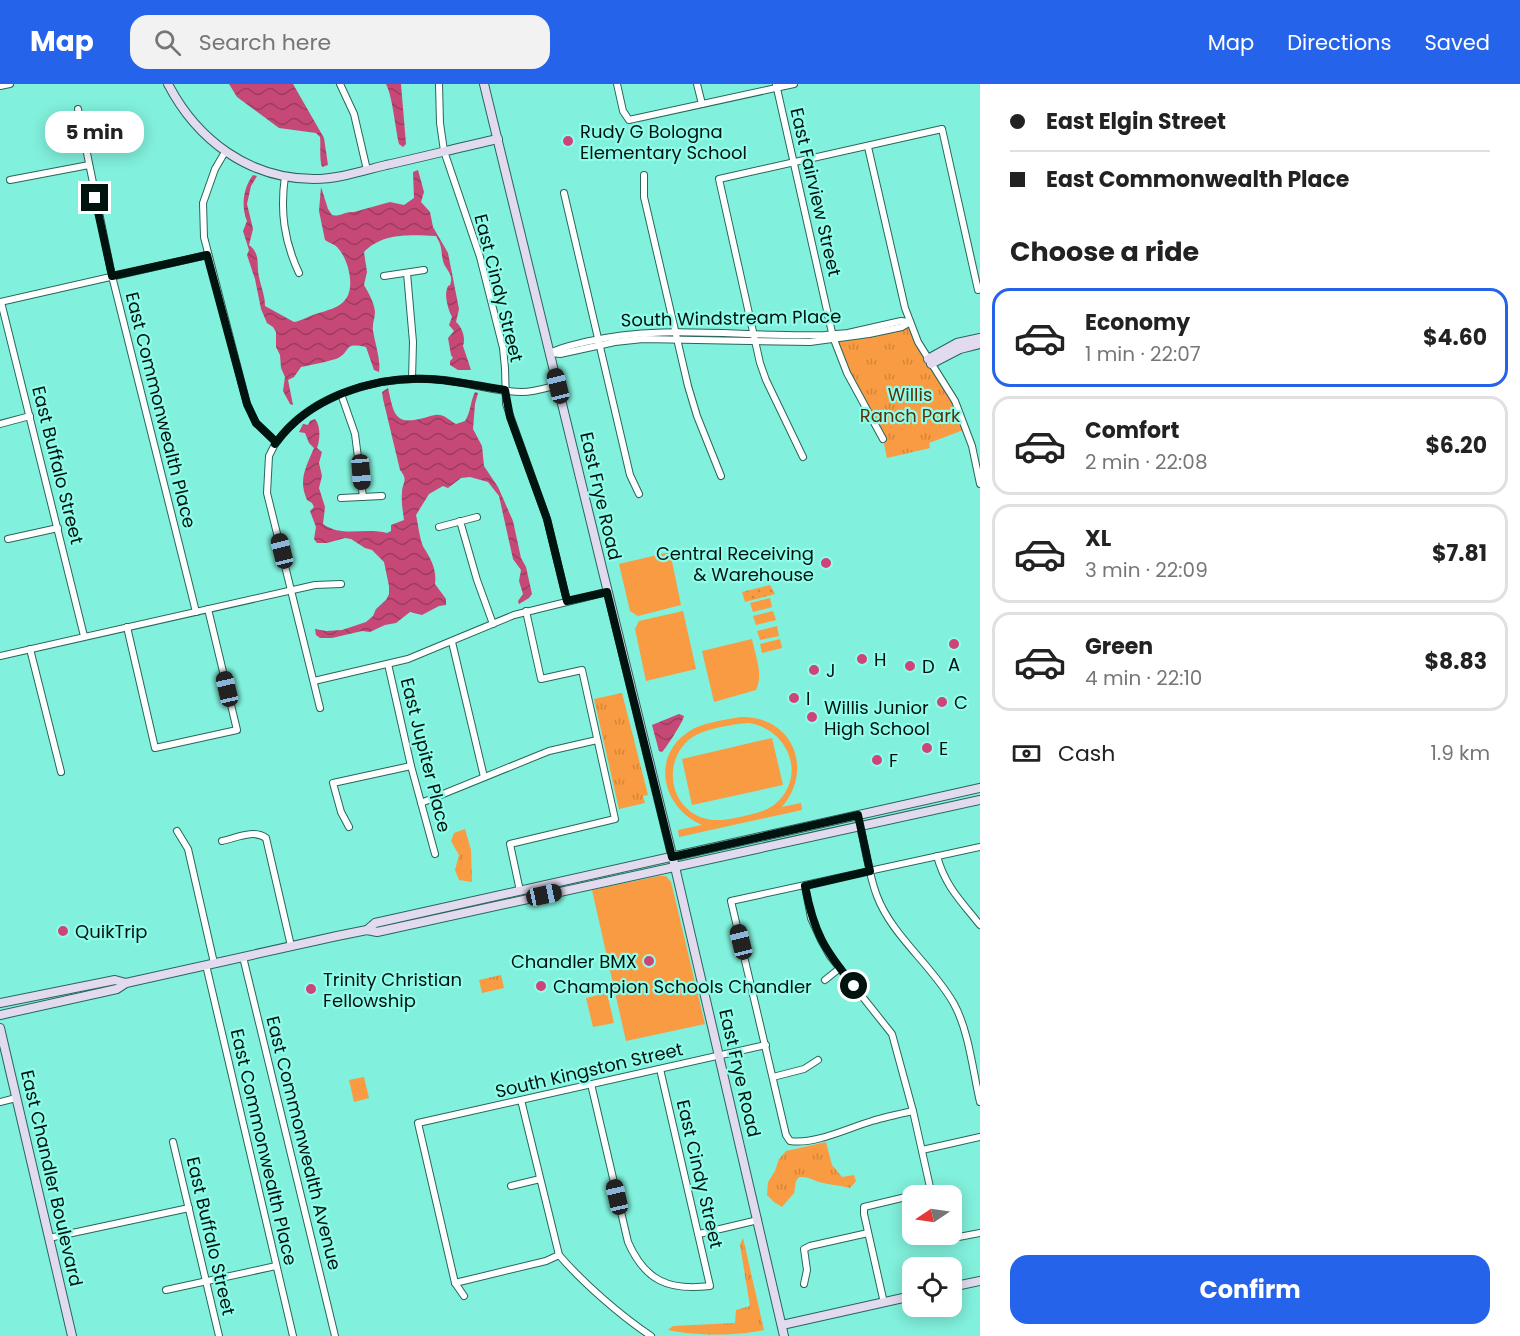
<!DOCTYPE html>
<html lang="en">
<head>
<meta charset="utf-8">
<style>
  body { margin:0; font-family:Poppins,sans-serif; background:#f2f2f2; color:#222; height:100vh; display:flex; flex-direction:column; font-size:22px; white-space:nowrap }
  * { box-sizing:border-box; margin:0 }
  p { font-size:20px; color:#767676 }
  .icon { flex:none; width:33px; height:33px; fill:none; stroke:currentColor; stroke-width:2; stroke-linecap:round; stroke-linejoin:round }
  .map { position:relative; flex:1; overflow:hidden }
  .details { display:flex; flex-direction:column; background:#fff; width:540px }
  .details>* { flex:none }
  .top-card { display:grid; align-content:center; height:132px; padding:0 30px; background:#fff }
  .needle { width:39px; rotate:257deg }
  .tools { position:absolute; left:902px; top:1101px; display:grid; gap:12px }
  .tools a { display:grid; place-items:center; width:60px; height:60px; border-radius:12px; background:#fff; box-shadow:0 3px 15px #0003; font-size:30px }
  .end { position:absolute; width:27px; height:27px; margin:-14px; border:8px solid #00130f; background:#fff; box-shadow:0 0 0 3px #fff }
  .from { border-radius:50% }
  .bubble { position:absolute; height:42px; border-radius:18px; background:#fff; box-shadow:0 3px 15px #0003; font-size:20px; font-weight:700; line-height:42px; text-align:center }
  .car { position:absolute; width:18px; height:36px; margin:-18px -9px; border-radius:8px; box-shadow:0 0 4px 2px #0007; background:linear-gradient(#222 24%,#8ab4d8 0 40%,#222 0 76%,#8ab4d8 0 86%,#222 0) }
  .top-card b { display:flex; align-items:center; gap:21px; height:57px; font-size:22px }
  .top-card b+b { border-top:2px solid #e0e0e0 }
  .top-card i { width:15px; height:15px; background:#222 }
  ul { padding:0; list-style:none }
  li { display:flex; align-items:center; gap:18px; height:99px; margin:0 12px 9px; padding:0 18px; border:3px solid #e0e0e0; border-radius:18px }
  li div { flex:1 }
  li b { display:block; font-size:22px }
  li em { font-style:normal; font-weight:700 }
  li.selected { border-color:#2563eb }
  li>.icon { width:54px; height:54px; stroke-width:1.5 }
  h2 { padding:0 30px; font-size:27px; line-height:72px }
  .pay { display:flex; align-items:center; gap:15px; height:66px; padding:0 30px; font-size:22px }
  .pay p { margin-inline-start:auto }
  .primary-button { display:flex; gap:12px; margin-top:auto; padding:12px 30px }
  .primary-button a { flex:1; height:69px; border-radius:18px; background:#2563eb; color:#fff; font-size:24px; font-weight:700; line-height:69px; text-align:center }
  header { display:flex; align-items:center; gap:36px; box-sizing:border-box; height:84px; padding:0 30px; background:#2563eb; color:#fff }
  header strong { font-size:28px }
  nav { display:flex; gap:33px; margin-inline-start:auto; font-size:21px }
  .search { width:420px; height:54px; background:#f2f2f2; display:flex; align-items:center; gap:15px; box-sizing:border-box; padding:0 21px; border-radius:18px; color:#767676; font-size:22px }
  main { display:flex; flex:1; min-height:0 }
  .map>svg:first-child { display:block }
  .grass { fill:url(#grass-tufts) }
  .garden { fill:url(#garden-dots) }
  .pitch { fill:#f89b42; fill-rule:evenodd }
  .water { fill:url(#water-waves) }
  .lines { fill:none; stroke-linecap:round; stroke-linejoin:round }
  .street-casing { stroke:#2a655b; stroke-width:8 }
  .secondary-casing { stroke:#2a655b; stroke-width:10 }
  .street { stroke:#fff; stroke-width:6 }
  .secondary { stroke:#e2daef; stroke-width:8 }
  .route { stroke:#00130f; stroke-width:8 }
  .poi-dot { fill:#cf4478; stroke:#8ffdea; stroke-width:2 }
  .labels { text-anchor:middle; dominant-baseline:central; stroke-width:4.5; stroke-linejoin:round; paint-order:stroke }
  .poi-label { font-size:18px; fill:#00130f; stroke:#8ffdea; text-anchor:start }
  .street-label { font-size:18px; fill:#00130f; stroke:#8ffdea }
  .park-label { font-size:18px; fill:#5a3208; stroke:#8ffdea }
</style>
</head>
<body>
<header>
<strong>Map</strong>
<div class="search"><svg class="icon" aria-label="search" viewBox="0 0 24 24"><circle cx="10" cy="10" r="6"/><path d="M15 15l6 6"/></svg>Search here</div>
<nav><a>Map</a><a>Directions</a><a>Saved</a></nav>
</header>
<main>
<div class="map">
<svg width="980" height="1252" viewBox="0 0 980 1252">
  <defs>
    <pattern id="grass-tufts" width="24" height="20" patternUnits="userSpaceOnUse" patternTransform="scale(1.5)"><rect width="24" height="20" fill="#f89b42"/><path d="M3 7l-1-3M5 7V3M7 7l1-3M15 17l-1-3M17 17v-4M19 17l1-3" fill="none" stroke="#d38539"/></pattern>
    <pattern id="garden-dots" width="8" height="8" patternUnits="userSpaceOnUse" patternTransform="scale(1.5)"><rect width="8" height="8" fill="#f89b42"/><path d="M2 2h.1M6 6h.1" fill="none" stroke="#d38539" stroke-width="1.8" stroke-linecap="round"/></pattern>
    <pattern id="water-waves" width="16" height="10" patternUnits="userSpaceOnUse" patternTransform="scale(1.5)"><rect width="16" height="10" fill="#c64876"/><path d="M0 5q4-4 8 0t8 0" fill="none" stroke="#9e3b5f"/></pattern>
  </defs>
  <rect width="100%" height="100%" fill="#81f0dc"/>
  <!-- grass -->
  <g class="grass">
    <path d="M910,238L955,317L966,345L929,359L930,364L887,374L883,355L833,253Z"/>
    <path d="M622,609L648,711L643,712L645,719L619,725L594,615Z"/>
    <path d="M465,745L471,766L472,798L459,796L455,786L459,771L451,757L454,749Z"/>
    <path d="M501,891L504,904L482,909L479,896Z"/>
    <path d="M826,1058L832,1081L842,1093L854,1091L856,1097L850,1104C839,1101 829,1101 819,1098C810,1095 810,1093 799,1093L796,1097L794,1109L782,1123L774,1118L767,1111L768,1098L775,1087L779,1075L786,1067Z"/>
    <path d="M743,1154L764,1246C737,1252 696,1252 668,1246L673,1242L735,1239L736,1226L750,1222L740,1161Z"/>
  </g>
  <!-- garden -->
  <path class="garden" d="M770,501L775,510L745,518L742,508Z"/>
  <!-- pitch -->
  <g class="pitch">
    <path d="M932,306L939,319L917,331L910,318Z"/>
    <path d="M941,327L946,336L930,345L925,336Z"/>
    <path d="M670,468L681,521L638,532L630,527L619,480Z"/>
    <path d="M770,514L772,523L753,528L750,519Z"/>
    <path d="M683,527L696,585L646,597L635,545L639,537Z"/>
    <path d="M773,527L776,536L756,541L753,532Z"/>
    <path d="M777,542L779,552L760,556L757,547Z"/>
    <path d="M752,555C755,571 764,591 756,606L714,618L702,567Z"/>
    <path d="M780,555L782,564L762,569L760,560Z"/>
    <path d="M741,633C793,632 814,685 782,723L801,719L802,726L679,753L678,746L702,741C663,724 650,674 688,648C703,638 724,636 741,633ZM749,639C789,645 808,694 774,721C763,729 748,731 735,734C720,737 705,738 691,728C665,709 667,667 696,651C710,644 733,640 749,639Z"/>
    <path d="M772,654L783,701L692,721L682,675Z"/>
    <path d="M659,792H666L671,798L705,940L626,957L592,806Z"/>
    <path d="M607,909L614,939L593,943L586,914Z"/>
    <path d="M364,993L369,1014L354,1018L349,996Z"/>
  </g>
  <!-- water -->
  <g class="water">
    <path d="M229,0H293L324,54L328,81L322,83C319,74 321,62 320,53L316,49L279,44L237,13Z"/>
    <path d="M386,0H401L406,60L403,63L399,60C395,43 393,14 386,0Z"/>
    <path d="M418,86L424,108L421,118L430,128L433,143L448,169L459,225L456,238C462,243 466,254 463,262L471,286H458L450,281V277L453,274L451,271L448,254L454,247L449,241L452,233C449,228 444,212 447,205C449,198 450,205 451,197C452,190 447,186 444,180C440,169 444,165 436,152C412,151 383,148 364,168L367,188L364,201C369,210 374,218 375,228C375,234 372,240 373,247C375,259 381,277 379,288L374,286L366,263C342,258 352,267 338,274C335,276 307,282 301,283L294,293L288,296L293,321L290,320L283,307L285,293L281,284L280,271L276,263V248L273,243L267,239L261,225L255,195L247,171L249,166L243,147L247,137C241,123 243,104 253,91L257,92L251,102L247,120L253,145L249,161C261,170 256,180 259,193C261,203 265,211 265,222L294,238C302,237 308,232 316,230C325,227 339,224 345,216C356,203 348,174 337,163C334,160 329,159 325,156L319,127L321,103L328,125L332,131C339,133 346,127 354,128L390,118L404,121L414,114L413,88Z"/>
    <path d="M388,304C394,330 394,342 424,334C429,333 434,330 439,331C445,331 450,337 456,340L465,337C471,328 470,318 475,308L478,309L475,320L473,345L482,362L484,382L498,403L513,437L521,474L526,483L532,510L529,514L519,520L518,517L523,510L519,497L521,486L513,475L499,412L488,398L470,393L461,394L448,404L443,402L429,410L416,431C418,439 420,458 424,464C431,475 437,486 435,500L446,515V521L439,522L422,531L410,528L396,539L385,541L370,548L362,547L332,554H320L316,551L315,545L326,547L342,546L366,538L373,532L376,525L386,516L389,510V502L384,478L372,466L365,464L351,455L345,454L327,459H317L314,455L316,443L310,427L314,423L312,419L307,416C298,396 306,383 314,364L309,359L305,349L299,348L303,340L308,341L310,337L315,335C321,342 320,356 317,364L322,368L319,379L322,392L319,404L325,423L323,440C343,454 364,443 387,449L391,447V441L404,436C403,427 401,418 402,409C402,398 409,397 400,386L383,315L382,308Z"/>
    <path d="M679,630L684,632C683,638 666,664 662,668L659,667L652,641Z"/>
  </g>
  <g class="lines">
    <!-- street casing -->
    <g class="street-casing">
      <g id="street">
        <path d="M340,0L354,30L367,86"/>
        <path d="M439,0L440,39L444,67L480,173L503,264L505,284L506,320L547,435L567,517"/>
        <path d="M617,0L623,27L629,36L794,0"/>
        <path d="M697,0L702,20"/>
        <path d="M776,0L833,253L847,289L883,355"/>
        <path d="M0,2L10,0"/>
        <path d="M78,25L112,192L196,528"/>
        <path d="M868,63L905,224L918,258L955,317L972,362L980,400"/>
        <path d="M225,68L215,85L203,119L204,153L247,320L256,339L276,358L269,372L267,409L320,624"/>
        <path d="M644,91V113L688,302L697,332L721,392"/>
        <path d="M285,92C280,127 284,157 299,189"/>
        <path d="M10,96L89,81"/>
        <path d="M564,109L630,391L639,410"/>
        <path d="M407,189L413,258L412,295"/>
        <path d="M384,192L424,186"/>
        <path d="M0,218L207,171"/>
        <path d="M1,218L84,552"/>
        <path d="M550,269C561,263 573,261 585,258C663,239 745,254 825,251L848,249L901,237L910,238"/>
        <path d="M551,269L560,270L615,258L643,255L810,258L869,250L902,243L909,239"/>
        <path d="M341,310L355,350L363,413"/>
        <path d="M0,340L30,332"/>
        <path d="M276,359C312,308 384,290 444,296C470,299 496,308 522,308C534,308 546,304 558,301"/>
        <path d="M803,373L766,296L760,279L719,95L942,45L978,206L980,205"/>
        <path d="M341,414L382,412"/>
        <path d="M460,437L477,496L493,540"/>
        <path d="M439,443L477,433"/>
        <path d="M8,455L58,444"/>
        <path d="M127,543L155,664L237,646L208,525"/>
        <path d="M452,558L484,693"/>
        <path d="M30,565L61,688"/>
        <path d="M0,572L315,501L341,500"/>
        <path d="M388,580L411,682L435,770"/>
        <path d="M314,597L408,575L514,531L607,508"/>
        <path d="M421,719L549,667L597,656"/>
        <path d="M857,731C865,757 867,786 877,812C892,852 933,882 954,920C969,947 973,988 980,1018"/>
        <path d="M349,743L341,728L333,699L411,682"/>
        <path d="M177,747L188,765L214,879"/>
        <path d="M222,757C236,754 254,745 266,754L291,862"/>
        <path d="M937,772C945,802 961,817 980,841"/>
        <path d="M805,802L811,834L821,856L830,872L892,950L913,1027L932,1112"/>
        <path d="M520,807L510,760L615,735L582,586L541,595L526,527"/>
        <path d="M243,873L335,1252"/>
        <path d="M206,881L293,1252"/>
        <path d="M825,896L840,884"/>
        <path d="M773,993L804,985L818,976"/>
        <path d="M591,1000L628,1158C645,1197 669,1207 710,1202L660,985"/>
        <path d="M521,1016L559,1171C583,1199 621,1232 651,1252"/>
        <path d="M0,1018L16,1014"/>
        <path d="M913,1027C899,1030 885,1033 872,1037C848,1044 814,1061 790,1057L786,1051L731,817L980,763"/>
        <path d="M173,1058L219,1252"/>
        <path d="M922,1066L980,1053"/>
        <path d="M511,1102L540,1095"/>
        <path d="M699,1150L758,1136"/>
        <path d="M940,1150L943,1156L980,1149"/>
        <path d="M49,1154L189,1124"/>
        <path d="M455,1199L546,1177L559,1171"/>
        <path d="M804,1200L807,1186L804,1165L810,1162L868,1149"/>
        <path d="M166,1206L276,1182"/>
        <path d="M464,1212L455,1199L418,1039L766,961"/>
        <path d="M884,1219L864,1130V1123L931,1107"/>
      </g>
    </g>
    <!-- secondary casing -->
    <g class="secondary-casing">
      <g id="secondary">
        <path d="M168,0C197,56 249,95 314,95C338,95 362,87 386,81C423,73 461,63 498,55"/>
        <path d="M484,0L675,783L784,1252"/>
        <path d="M928,275L957,259L980,254"/>
        <path d="M931,280L960,265L980,260"/>
        <path d="M367,846L375,839L980,704"/>
        <path d="M0,919L115,896L126,899"/>
        <path d="M0,931L117,905L126,899L337,852L367,846L377,848L980,716"/>
        <path d="M0,944L72,1252"/>
        <path d="M951,1203L980,1197"/>
        <path d="M782,1241L912,1212"/>
      </g>
    </g>
    <!-- street -->
    <use href="#street" class="street"/>
    <!-- secondary -->
    <use href="#secondary" class="secondary"/>
  </g>
  <g class="lines">
    <!-- route -->
    <path class="route" d="M95,114L112,192L207,171L247,320L256,339L276,358L275,360C308,314 372,292 427,295C453,296 479,302 505,306L510,333L547,435L567,517L607,508L672,773L858,731L870,787L805,802C814,849 824,865 854,902"/>
  </g>
  <!-- markers -->
  <g class="poi-dot">
    <circle cx="568" cy="57" r="6"/>
    <circle cx="826" cy="479" r="6"/>
    <circle cx="954" cy="560" r="6"/>
    <circle cx="862" cy="575" r="6"/>
    <circle cx="910" cy="582" r="6"/>
    <circle cx="814" cy="586" r="6"/>
    <circle cx="794" cy="614" r="6"/>
    <circle cx="942" cy="618" r="6"/>
    <circle cx="812" cy="633" r="6"/>
    <circle cx="927" cy="664" r="6"/>
    <circle cx="877" cy="676" r="6"/>
    <circle cx="63" cy="847" r="6"/>
    <circle cx="649" cy="877" r="6"/>
    <circle cx="541" cy="902" r="6"/>
    <circle cx="311" cy="905" r="6"/>
  </g>
  <g class="labels">
    <!-- poi labels -->
    <g class="poi-label">
      <text x="580" y="47">Rudy G Bologna<tspan x="580" dy="21">Elementary School</tspan></text>
      <text x="814" y="469" text-anchor="end">Central Receiving<tspan x="814" dy="21">&amp; Warehouse</tspan></text>
      <text x="874" y="575">H</text>
      <text x="954" y="580" text-anchor="middle">A</text>
      <text x="922" y="582">D</text>
      <text x="826" y="586">J</text>
      <text x="806" y="614">I</text>
      <text x="954" y="618">C</text>
      <text x="824" y="623">Willis Junior<tspan x="824" dy="21">High School</tspan></text>
      <text x="939" y="664">E</text>
      <text x="889" y="676">F</text>
      <text x="75" y="847">QuikTrip</text>
      <text x="637" y="877" text-anchor="end">Chandler BMX</text>
      <text x="323" y="895">Trinity Christian<tspan x="323" dy="21">Fellowship</tspan></text>
      <text x="553" y="902">Champion Schools Chandler</text>
    </g>
    <!-- street labels -->
    <g class="street-label">
      <text transform="translate(816 108) rotate(77)">East Fairview Street</text>
      <text transform="translate(499 204) rotate(76)">East Cindy Street</text>
      <text transform="translate(731 234) rotate(-1)">South Windstream Place</text>
      <text transform="translate(161 326) rotate(76)">East Commonwealth Place</text>
      <text transform="translate(58 381) rotate(76)">East Buffalo Street</text>
      <text transform="translate(601 412) rotate(77)">East Frye Road</text>
      <text transform="translate(426 671) rotate(76)">East Jupiter Place</text>
      <text transform="translate(589 986) rotate(-13)">South Kingston Street</text>
      <text transform="translate(740 989) rotate(77)">East Frye Road</text>
      <text transform="translate(304 1059) rotate(76)">East Commonwealth Avenue</text>
      <text transform="translate(264 1063) rotate(77)">East Commonwealth Place</text>
      <text transform="translate(700 1090) rotate(77)">East Cindy Street</text>
      <text transform="translate(52 1094) rotate(77)">East Chandler Boulevard</text>
      <text transform="translate(211 1152) rotate(77)">East Buffalo Street</text>
    </g>
    <!-- park labels -->
    <g class="park-label">
      <text x="910" y="310">Willis<tspan x="910" dy="21">Ranch Park</tspan></text>
    </g>
  </g>
</svg>
<div class="tools">
<a><svg class="needle" viewBox="-14 -14 28 28"><path d="M0-13l5 13h-10z" fill="#e53935"/><path d="M0 13l5-13h-10z" fill="#767676"/></svg></a>
<a><svg class="icon" aria-label="locate" viewBox="0 0 24 24"><circle cx="12" cy="12" r="6"/><path d="M12 2v4M12 18v4M2 12h4M18 12h4"/></svg></a>
</div>
<i class="end from" style="left:854px;top:902px"></i>
<i class="end" style="left:95px;top:114px"></i>
<div class="bubble" style="left:45px;top:27px;width:99px">5 min</div>
<i class="car" style="left:558px;top:302px;rotate:346deg"></i>
<i class="car" style="left:361px;top:388px;rotate:175deg"></i>
<i class="car" style="left:282px;top:467px;rotate:346deg"></i>
<i class="car" style="left:227px;top:605px;rotate:347deg"></i>
<i class="car" style="left:544px;top:811px;rotate:78deg"></i>
<i class="car" style="left:741px;top:858px;rotate:346deg"></i>
<i class="car" style="left:617px;top:1113px;rotate:347deg"></i>
</div>
<section class="details">
<div class="top-card">
<b><i class="from"></i>East Elgin Street</b>
<b><i></i>East Commonwealth Place</b>
</div>
<h2>Choose a ride</h2>
<ul>
<li class="selected"><svg class="icon" aria-label="car" viewBox="0 0 24 24"><path d="M5 17H2v-5l4-1 3-4h7l3 4 3 1v5h-3M9 17h6M6 11h13"/><circle cx="7" cy="17" r="2"/><circle cx="17" cy="17" r="2"/></svg><div><b>Economy</b><p>1 min · 22:07</p></div><em>$4.60</em></li>
<li><svg class="icon" aria-label="car" viewBox="0 0 24 24"><path d="M5 17H2v-5l4-1 3-4h7l3 4 3 1v5h-3M9 17h6M6 11h13"/><circle cx="7" cy="17" r="2"/><circle cx="17" cy="17" r="2"/></svg><div><b>Comfort</b><p>2 min · 22:08</p></div><em>$6.20</em></li>
<li><svg class="icon" aria-label="car" viewBox="0 0 24 24"><path d="M5 17H2v-5l4-1 3-4h7l3 4 3 1v5h-3M9 17h6M6 11h13"/><circle cx="7" cy="17" r="2"/><circle cx="17" cy="17" r="2"/></svg><div><b>XL</b><p>3 min · 22:09</p></div><em>$7.81</em></li>
<li><svg class="icon" aria-label="car" viewBox="0 0 24 24"><path d="M5 17H2v-5l4-1 3-4h7l3 4 3 1v5h-3M9 17h6M6 11h13"/><circle cx="7" cy="17" r="2"/><circle cx="17" cy="17" r="2"/></svg><div><b>Green</b><p>4 min · 22:10</p></div><em>$8.83</em></li>
</ul>
<div class="pay"><svg class="icon" aria-label="cash" viewBox="0 0 24 24"><path d="M3 7h18v10H3z"/><circle cx="12" cy="12" r="2"/></svg>Cash<p>1.9 km</p></div>
<div class="primary-button"><a>Confirm</a></div>
</section>
</main>
</body>
</html>
